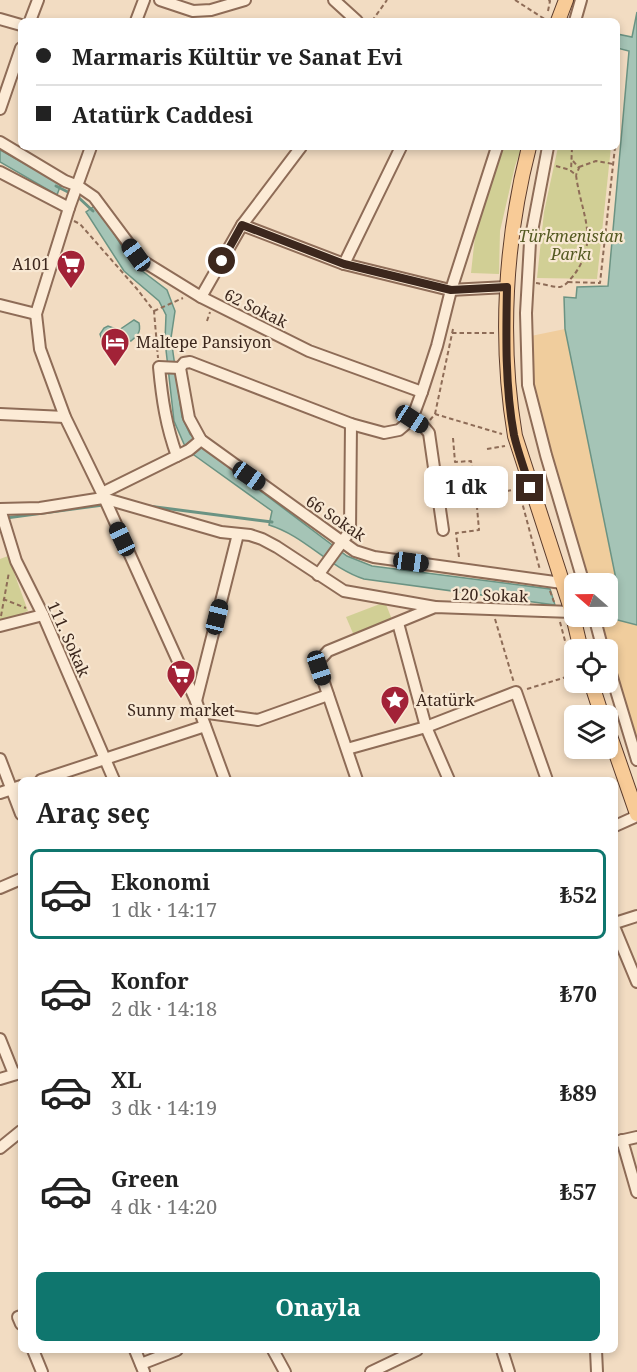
<!DOCTYPE html>
<html lang="tr">
<head>
<meta charset="utf-8">
<style>
  body { margin:0; font-family:"Noto Serif",serif; background:#f2f2f2; color:#222; height:100vh; display:flex; flex-direction:column; font-size:22px; white-space:nowrap }
  * { box-sizing:border-box; margin:0 }
  p { font-size:20px; color:#767676 }
  .icon { flex:none; width:33px; height:33px; fill:none; stroke:currentColor; stroke-width:2; stroke-linecap:round; stroke-linejoin:round }
  .map { position:relative; flex:1; overflow:hidden }
  .panel { position:absolute; left:18px; top:777px; width:600px; height:576px; display:flex; flex-direction:column; background:#fff; border-radius:9px; box-shadow:0 3px 9px #0003 }
  .panel>* { flex:none }
  .hud { position:absolute; left:18px; top:18px; width:602px; height:132px; border-radius:9px; box-shadow:0 3px 9px #0003; display:grid; align-content:center; height:132px; padding:0 18px; background:#fff }
  .needle { width:39px; rotate:290deg }
  .controls { position:absolute; left:564px; top:573px; display:grid; gap:12px }
  .controls a { display:grid; place-items:center; width:54px; height:54px; border-radius:9px; background:#fff; box-shadow:0 3px 9px #0003; font-size:30px }
  .end { position:absolute; width:27px; height:27px; margin:-14px; border:8px solid #3c271d; background:#fff; box-shadow:0 0 0 3px #fff }
  .from { border-radius:50% }
  .bubble { position:absolute; height:42px; border-radius:9px; background:#fff; box-shadow:0 3px 9px #0003; font-size:20px; font-weight:700; line-height:42px; text-align:center }
  .car { position:absolute; width:18px; height:36px; margin:-18px -9px; border-radius:8px; box-shadow:0 0 4px 2px #0007; background:linear-gradient(#222 24%,#8ab4d8 0 40%,#222 0 76%,#8ab4d8 0 86%,#222 0) }
  .hud b { display:flex; align-items:center; gap:21px; height:57px; font-size:22px }
  .hud b+b { border-top:2px solid #e0e0e0 }
  .hud i { width:15px; height:15px; background:#222 }
  ul { padding:0; list-style:none }
  li { display:flex; align-items:center; gap:18px; height:90px; margin:0 12px 9px; padding:0 6px; border:3px solid transparent; border-radius:9px }
  li div { flex:1 }
  li b { display:block; font-size:22px }
  li em { font-style:normal; font-weight:700 }
  li.selected { border-color:#0f766e }
  li>.icon { width:54px; height:54px; stroke-width:1.5 }
  h2 { padding:0 18px; font-size:27px; line-height:72px }
  .button { display:flex; gap:12px; margin-top:auto; padding:12px 18px }
  .button a { flex:1; height:69px; border-radius:9px; background:#0f766e; color:#fff; font-size:24px; font-weight:700; line-height:69px; text-align:center }
  .map>svg:first-child { display:block }
  .green { fill:#d1cf95 }
  .sand { fill:#f0cd9d }
  .water { fill:#a5c4b6; stroke:#6b9383; stroke-width:1.5 }
  .lines { fill:none; stroke-linecap:round; stroke-linejoin:round }
  .stream { stroke:#6b9383; stroke-width:3 }
  .minor-casing { stroke:#8e6c57; stroke-width:14 }
  .major-casing { stroke:#5b3b2c; stroke-width:16 }
  .path { stroke:#8e6c57; stroke-width:2; stroke-dasharray:4.5 3; stroke-linecap:butt }
  .minor { stroke:#fcebd6; stroke-width:10 }
  .major { stroke:#f8cb97; stroke-width:14 }
  .route { stroke:#3c271d; stroke-width:8 }
  .labels { text-anchor:middle; dominant-baseline:central; stroke-width:4.5; stroke-linejoin:round; paint-order:stroke }
  .park-label { font-size:16px; font-style:italic; fill:#555a22; stroke:#f8e8d3 }
  .poi-label { font-size:16px; fill:#3c271d; stroke:#f8e8d3; text-anchor:start }
  .street-label { font-size:16px; fill:#3c271d; stroke:#f8e8d3 }
</style>
</head>
<body>
<div class="map">
<svg width="637" height="1372" viewBox="0 0 637 1372">
  <rect width="100%" height="100%" fill="#f2dcc2"/>
  <!-- green -->
  <g class="green">
    <path d="M500,147H522L515,166L500,231L499,274L471,273L477,218Z"/>
    <path d="M558,147H611L597,279L537,278L544,212Z"/>
    <path d="M8,556L28,611L0,622V559Z"/>
    <path d="M385,602L393,622L355,638L346,617Z"/>
  </g>
  <!-- sand -->
  <g class="sand">
    <path d="M565,329L612,553L616,579L608,586V584L584,583L528,385L526,337Z"/>
    <path d="M594,617H606L637,625V760L608,664V650Z"/>
  </g>
  <!-- water -->
  <g class="water">
    <path d="M637,12V625L606,617L608,616V586L616,579L565,329L564,297L576,298L577,287L608,286L629,51L617,48V34L632,37Z"/>
    <path d="M0,150L61,184L57,195L0,162Z"/>
    <path d="M96,205L133,264L167,290L175,311L171,338L182,417L190,434L202,447L347,556L372,566L550,589L555,605L364,579C328,567 305,536 269,525L272,511L194,455L184,444L174,421L165,341L166,315L159,301L124,271L86,212Z"/>
    <path d="M134,320L139,323C141,332 138,335 131,341L119,340L115,345L102,340L100,334L104,328L108,326L119,330Z"/>
  </g>
  <g class="lines">
    <!-- stream -->
    <g class="stream">
      <path d="M56,186L78,197L93,211"/>
      <path d="M148,506L272,522"/>
      <path d="M6,518L103,505"/>
    </g>
    <!-- minor casing -->
    <g class="minor-casing">
      <g id="minor">
        <path d="M160,0L193,11L211,10L245,0"/>
        <path d="M334,0L357,21"/>
        <path d="M0,19L21,25"/>
        <path d="M30,21L38,0"/>
        <path d="M136,21L144,0"/>
        <path d="M575,21L581,0"/>
        <path d="M0,109L21,48"/>
        <path d="M0,142L65,181L78,186L94,197L141,260L201,297L309,351L422,392"/>
        <path d="M91,147L69,208L36,314L40,349L65,417L102,493L196,701L225,780"/>
        <path d="M497,147L451,290L437,346L422,392L412,419L399,430L384,433L351,424L190,362L184,363L180,368L189,418L201,440L355,551L374,557L562,583"/>
        <path d="M548,147L530,242L526,313L528,385L546,455L584,584"/>
        <path d="M0,172L69,208"/>
        <path d="M242,225L344,264L450,290L507,287"/>
        <path d="M344,264L401,147"/>
        <path d="M201,297L242,225L301,147"/>
        <path d="M0,305L36,314"/>
        <path d="M0,414L65,417"/>
        <path d="M412,419L424,427L429,433L443,530"/>
        <path d="M177,456C166,426 162,399 159,367L180,368"/>
        <path d="M102,493L189,450L201,440"/>
        <path d="M0,509L40,508L103,498L221,532L250,535L262,539L277,547L344,591L435,607"/>
        <path d="M0,509L16,561L43,615L114,780"/>
        <path d="M318,575L350,531L351,424"/>
        <path d="M594,616L603,650"/>
        <path d="M398,623L426,727L449,780"/>
        <path d="M0,626L43,615"/>
        <path d="M608,664L637,760"/>
        <path d="M196,701L238,534"/>
        <path d="M201,712L258,720L328,695"/>
        <path d="M347,749L426,727L516,692L547,780"/>
        <path d="M0,759L21,814"/>
        <path d="M41,780L205,726"/>
        <path d="M357,780L319,668V661L328,651L435,607L572,612"/>
        <path d="M0,793L21,786"/>
        <path d="M615,826L637,816"/>
        <path d="M0,888L21,879"/>
        <path d="M615,923L637,916"/>
        <path d="M615,929L637,982"/>
        <path d="M0,1039L14,1074"/>
        <path d="M0,1079L20,1073"/>
        <path d="M622,1140L637,1192"/>
        <path d="M615,1142L637,1137"/>
        <path d="M0,1148L21,1131"/>
        <path d="M21,1316L18,1317L21,1324"/>
        <path d="M33,1350L42,1372"/>
        <path d="M135,1350L144,1372"/>
        <path d="M273,1350L285,1372"/>
        <path d="M502,1350L509,1372"/>
        <path d="M596,1350L597,1372"/>
        <path d="M141,1364L177,1350"/>
        <path d="M371,1372L417,1350"/>
      </g>
    </g>
    <!-- major casing -->
    <g class="major-casing">
      <g id="major">
        <path d="M558,21L566,0"/>
        <path d="M529,147C505,240 499,341 515,436L572,612L581,650"/>
        <path d="M591,682L602,716"/>
        <path d="M608,730L637,814"/>
      </g>
    </g>
    <!-- path -->
    <g class="path">
      <path d="M515,0L546,20"/>
      <path d="M548,11L550,1L548,0"/>
      <path d="M372,21L387,0"/>
      <path d="M616,87L619,88L616,119"/>
      <path d="M573,161L579,168L576,175"/>
      <path d="M556,166L570,170"/>
      <path d="M579,167L596,161L613,164"/>
      <path d="M74,221L80,224L137,289L154,311L158,358"/>
      <path d="M589,238L604,237"/>
      <path d="M568,282L600,283L615,147"/>
      <path d="M536,283C543,284 553,287 560,287C566,286 570,279 574,275C600,239 581,214 576,175L571,171L572,147"/>
      <path d="M154,311L183,298"/>
      <path d="M207,321L210,312"/>
      <path d="M452,333H494"/>
      <path d="M435,414L453,329"/>
      <path d="M430,420L435,414L502,434"/>
      <path d="M453,438L455,462L471,461L476,496"/>
      <path d="M487,449L505,446"/>
      <path d="M519,491L540,570"/>
      <path d="M459,557L456,533L479,530L476,496L519,489"/>
      <path d="M550,591L554,602"/>
      <path d="M3,599L26,608"/>
      <path d="M1,616L9,572"/>
      <path d="M495,619L514,683"/>
      <path d="M560,622L574,675"/>
      <path d="M527,689L573,675"/>
    </g>
    <!-- minor -->
    <use href="#minor" class="minor"/>
    <!-- major -->
    <use href="#major" class="major"/>
  </g>
  <g class="lines">
    <!-- route -->
    <path class="route" d="M222,261L242,225L344,264L451,290L507,287C506,335 505,387 514,435C518,453 525,470 530,488"/>
  </g>
  <!-- icons -->
  <defs>
    <g id="supermarket-pin" transform="scale(1.5)"><path d="M0 17L-7.5 6A9.5 9.5 0 1 1 7.5 6Z" fill="#a22237" stroke="#f8e8d3"/><path d="M-6-5.5h2.5l.6 2H6L4.5 2H-2.5L-4.4-4H-6ZM-1.5 3.2a1.3 1.3 0 1 0 .1 0ZM3 3.2a1.3 1.3 0 1 0 .1 0Z" fill="#fff"/></g>
    <g id="hotel-pin" transform="scale(1.5)"><path d="M0 17L-7.5 6A9.5 9.5 0 1 1 7.5 6Z" fill="#a22237" stroke="#f8e8d3"/><path d="M-6-4.5h1.5V1H6V5H4.5V3h-9V5H-6ZM-4 0a1.8 1.8 0 1 1 3.6 0ZM.5 0V-2.5h3Q6-2.5 6 0Z" fill="#fff"/></g>
    <g id="sight-pin" transform="scale(1.5)"><path d="M0 17L-7.5 6A9.5 9.5 0 1 1 7.5 6Z" fill="#a22237" stroke="#f8e8d3"/><path d="M0-6L1.8-2.2L6-1.7L2.9 1.2L3.7 5.4L0 3.3L-3.7 5.4L-2.9 1.2L-6-1.7L-1.8-2.2Z" fill="#fff"/></g>
  </defs>
  <g fill-rule="evenodd">
    <use href="#supermarket-pin" x="71" y="264"/>
    <use href="#hotel-pin" x="115" y="342"/>
    <use href="#supermarket-pin" x="181" y="674"/>
    <use href="#sight-pin" x="395" y="700"/>
  </g>
  <g class="labels">
    <!-- park labels -->
    <g class="park-label">
      <text x="571" y="236">Türkmenistan<tspan x="571" dy="18">Parkı</tspan></text>
    </g>
    <!-- poi labels -->
    <g class="poi-label">
      <text x="50" y="264" text-anchor="end">A101</text>
      <text x="136" y="342">Maltepe Pansiyon</text>
      <text x="416" y="700">Atatürk</text>
      <text x="181" y="710" text-anchor="middle">Sunny market</text>
    </g>
    <!-- street labels -->
    <g class="street-label">
      <text transform="translate(256 308) rotate(26)">62 Sokak</text>
      <text transform="translate(336 518) rotate(34)">66 Sokak</text>
      <text transform="translate(490 595) rotate(2)">120 Sokak</text>
      <text transform="translate(69 639) rotate(66)">111. Sokak</text>
    </g>
  </g>
</svg>
<div class="controls">
<a><svg class="needle" viewBox="-14 -14 28 28"><path d="M0-13l5 13h-10z" fill="#e53935"/><path d="M0 13l5-13h-10z" fill="#767676"/></svg></a>
<a><svg class="icon" aria-label="locate" viewBox="0 0 24 24"><circle cx="12" cy="12" r="6"/><path d="M12 2v4M12 18v4M2 12h4M18 12h4"/></svg></a>
<a><svg class="icon" aria-label="layers" viewBox="0 0 24 24"><path d="M12 4l9 5-9 5-9-5zM3 14l9 5 9-5"/></svg></a>
</div>
<i class="end from" style="left:222px;top:261px"></i>
<i class="end" style="left:530px;top:488px"></i>
<div class="bubble" style="left:424px;top:466px;width:84px">1 dk</div>
<i class="car" style="left:136px;top:255px;rotate:324deg"></i>
<i class="car" style="left:412px;top:419px;rotate:123deg"></i>
<i class="car" style="left:249px;top:476px;rotate:125deg"></i>
<i class="car" style="left:122px;top:539px;rotate:335deg"></i>
<i class="car" style="left:411px;top:562px;rotate:98deg"></i>
<i class="car" style="left:217px;top:617px;rotate:14deg"></i>
<i class="car" style="left:319px;top:668px;rotate:161deg"></i>
<div class="hud">
<b><i class="from"></i>Marmaris Kültür ve Sanat Evi</b>
<b><i></i>Atatürk Caddesi</b>
</div>
<section class="panel">
<h2>Araç seç</h2>
<ul>
<li class="selected"><svg class="icon" aria-label="car" viewBox="0 0 24 24"><path d="M5 17H2v-5l4-1 3-4h7l3 4 3 1v5h-3M9 17h6M6 11h13"/><circle cx="7" cy="17" r="2"/><circle cx="17" cy="17" r="2"/></svg><div><b>Ekonomi</b><p>1 dk · 14:17</p></div><em>₺52</em></li>
<li><svg class="icon" aria-label="car" viewBox="0 0 24 24"><path d="M5 17H2v-5l4-1 3-4h7l3 4 3 1v5h-3M9 17h6M6 11h13"/><circle cx="7" cy="17" r="2"/><circle cx="17" cy="17" r="2"/></svg><div><b>Konfor</b><p>2 dk · 14:18</p></div><em>₺70</em></li>
<li><svg class="icon" aria-label="car" viewBox="0 0 24 24"><path d="M5 17H2v-5l4-1 3-4h7l3 4 3 1v5h-3M9 17h6M6 11h13"/><circle cx="7" cy="17" r="2"/><circle cx="17" cy="17" r="2"/></svg><div><b>XL</b><p>3 dk · 14:19</p></div><em>₺89</em></li>
<li><svg class="icon" aria-label="car" viewBox="0 0 24 24"><path d="M5 17H2v-5l4-1 3-4h7l3 4 3 1v5h-3M9 17h6M6 11h13"/><circle cx="7" cy="17" r="2"/><circle cx="17" cy="17" r="2"/></svg><div><b>Green</b><p>4 dk · 14:20</p></div><em>₺57</em></li>
</ul>
<div class="button"><a>Onayla</a></div>
</section>
</div>
</body>
</html>
